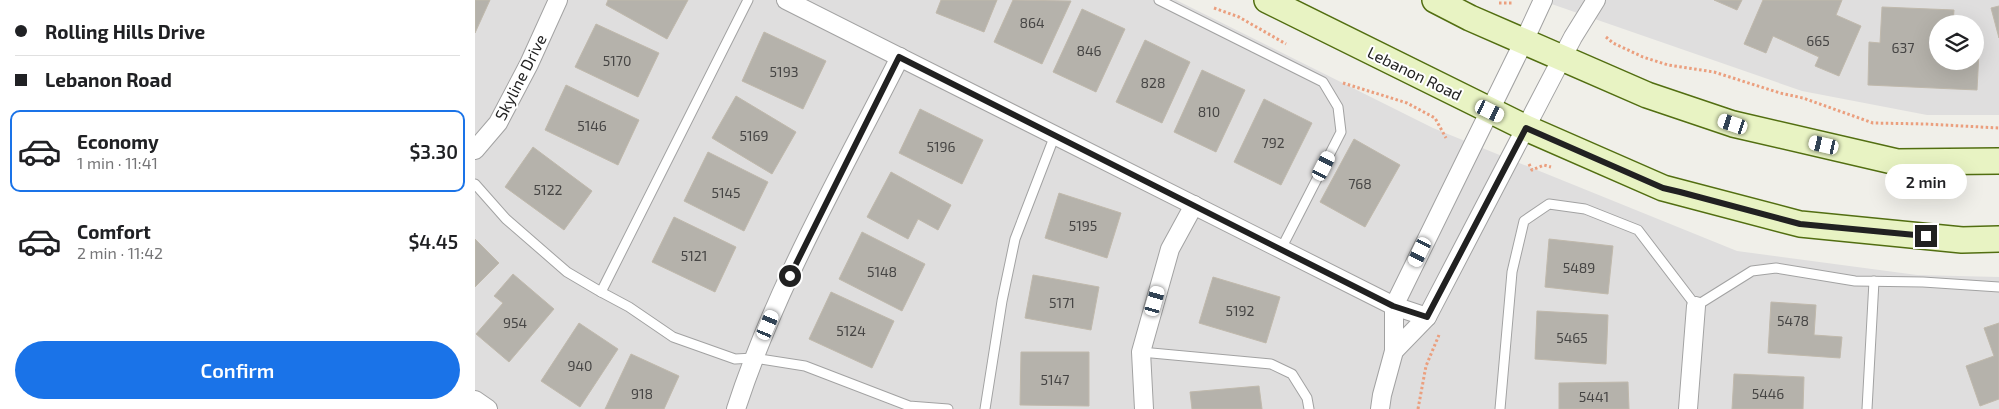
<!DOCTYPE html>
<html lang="en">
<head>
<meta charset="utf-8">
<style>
  body { margin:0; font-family:"Exo 2",sans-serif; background:#f2f2f2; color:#202124; height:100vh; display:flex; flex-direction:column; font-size:19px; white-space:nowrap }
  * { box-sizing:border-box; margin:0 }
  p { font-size:16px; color:#757577 }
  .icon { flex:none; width:28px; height:28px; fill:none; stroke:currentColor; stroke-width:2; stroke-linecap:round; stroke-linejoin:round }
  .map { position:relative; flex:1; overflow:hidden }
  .details { display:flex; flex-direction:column; background:#fff; width:475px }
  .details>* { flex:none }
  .top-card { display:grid; align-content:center; height:110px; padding:0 15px; background:#fff }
  .tools { position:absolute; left:1454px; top:15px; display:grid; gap:10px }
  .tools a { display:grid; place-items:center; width:55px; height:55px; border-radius:50%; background:#fff; box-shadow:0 5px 20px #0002; font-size:25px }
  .end { position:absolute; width:22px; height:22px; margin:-11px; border:6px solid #212121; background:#fff; box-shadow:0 0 0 2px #fff }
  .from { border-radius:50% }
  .bubble { position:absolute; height:35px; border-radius:18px; background:#fff; box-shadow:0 5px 20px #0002; font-size:16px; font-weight:600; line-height:35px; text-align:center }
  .car { position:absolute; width:15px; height:30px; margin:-15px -8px; border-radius:6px; box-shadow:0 0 4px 1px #0007; background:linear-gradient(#fff 24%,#345 0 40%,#fff 0 76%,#345 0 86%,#fff 0) }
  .top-card b { display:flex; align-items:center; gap:18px; height:48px; font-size:19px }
  .top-card b+b { border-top:1px solid #e0e0e0 }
  .top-card i { width:12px; height:12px; background:#202124 }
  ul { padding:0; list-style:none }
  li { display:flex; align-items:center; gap:15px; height:82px; margin:0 10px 8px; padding:0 5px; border:2px solid transparent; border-radius:10px }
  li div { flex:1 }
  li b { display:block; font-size:19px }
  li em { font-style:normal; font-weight:600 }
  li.active { border-color:#1a73e8 }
  li>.icon { width:45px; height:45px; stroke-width:1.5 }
  .button { display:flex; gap:10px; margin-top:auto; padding:10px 15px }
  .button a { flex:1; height:58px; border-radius:30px; background:#1a73e8; color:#fff; font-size:20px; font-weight:600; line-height:58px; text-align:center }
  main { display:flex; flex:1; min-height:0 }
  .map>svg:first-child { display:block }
  .residential { fill:#dfdede; fill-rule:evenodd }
  .building { fill:#b5b2ab; stroke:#c0b9ac }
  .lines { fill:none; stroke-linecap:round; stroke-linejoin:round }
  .service-casing { stroke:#a2a2a2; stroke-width:11 }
  .minor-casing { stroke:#a2a2a2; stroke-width:20 }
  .secondary-casing { stroke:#526e11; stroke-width:28 }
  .path { stroke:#eb9f7e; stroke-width:3; stroke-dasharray:2.5 2.5; stroke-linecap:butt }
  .service { stroke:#fff; stroke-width:9 }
  .minor { stroke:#fff; stroke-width:18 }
  .secondary { stroke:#e8f3c3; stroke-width:25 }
  .route { stroke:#212121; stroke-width:6 }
  .labels { text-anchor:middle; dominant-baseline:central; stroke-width:4; stroke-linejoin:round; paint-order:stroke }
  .number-label { font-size:14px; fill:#464544 }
  .street-label { font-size:16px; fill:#212121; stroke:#fff }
</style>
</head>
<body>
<main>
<section class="details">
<div class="top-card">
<b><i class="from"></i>Rolling Hills Drive</b>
<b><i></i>Lebanon Road</b>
</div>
<ul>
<li class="active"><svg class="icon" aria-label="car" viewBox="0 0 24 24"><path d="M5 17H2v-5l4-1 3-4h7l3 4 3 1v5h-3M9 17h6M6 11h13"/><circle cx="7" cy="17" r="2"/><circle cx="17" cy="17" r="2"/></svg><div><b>Economy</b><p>1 min · 11:41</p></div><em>$3.30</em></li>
<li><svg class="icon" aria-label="car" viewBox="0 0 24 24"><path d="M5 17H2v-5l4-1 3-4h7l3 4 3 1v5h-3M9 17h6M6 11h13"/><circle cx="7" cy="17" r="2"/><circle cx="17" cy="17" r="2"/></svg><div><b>Comfort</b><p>2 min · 11:42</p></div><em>$4.45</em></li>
</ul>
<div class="button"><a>Confirm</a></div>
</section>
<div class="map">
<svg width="1524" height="409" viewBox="0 0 1524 409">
  <rect width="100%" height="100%" fill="#f0efe9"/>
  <!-- residential -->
  <g class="residential">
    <path d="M0,0H701L958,128L1262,251L1442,275L1524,277V409H0Z"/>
    <path d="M1065,0H1524V115H1452L1327,91ZM1462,24H1500V61H1462Z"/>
  </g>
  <!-- building -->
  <g class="building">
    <path d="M0,0H15L0,33Z"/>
    <path d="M133,0H213L192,39L131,5Z"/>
    <path d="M466,0H522L509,32L461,13Z"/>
    <path d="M538,0L596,1L567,64L519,42Z"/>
    <path d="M1239,0H1267L1262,10Z"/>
    <path d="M1288,0H1367L1361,15L1386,26L1364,76L1340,66L1344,57L1298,36L1291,53L1269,44Z"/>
    <path d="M1524,6V38L1516,8Z"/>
    <path d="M1407,7L1479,10L1478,24H1462V61H1500V51L1504,52L1502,90L1393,85L1394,42L1405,43Z"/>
    <path d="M607,9L650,29L621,92L578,72Z"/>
    <path d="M121,24L184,53L163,97L100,67Z"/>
    <path d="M289,32L351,61L328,109L267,81Z"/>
    <path d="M670,40L715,62L687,123L641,102Z"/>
    <path d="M727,70L770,90L741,152L699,132Z"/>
    <path d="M91,85L164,120L143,165L70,130Z"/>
    <path d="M261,96L321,132L297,174L237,138Z"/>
    <path d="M789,99L837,123L806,185L759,162Z"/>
    <path d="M445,109L508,140L487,184L424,153Z"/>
    <path d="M879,139L925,165L890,227L845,202Z"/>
    <path d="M58,147L117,191L89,230L30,187Z"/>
    <path d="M233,152L293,182L269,231L209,201Z"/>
    <path d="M416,172L476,205L463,230L443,219L433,239L392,217Z"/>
    <path d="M584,193L646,213L632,258L570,238Z"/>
    <path d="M199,217L261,247L240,292L177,262Z"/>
    <path d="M387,232L450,264L427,311L364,279Z"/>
    <path d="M0,239L24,263L0,287Z"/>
    <path d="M1074,239L1138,246L1133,294L1070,287Z"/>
    <path d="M38,274L79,309L34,362L1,334L28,303L19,296Z"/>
    <path d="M558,275L624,287L616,330L550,318Z"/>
    <path d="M738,277L805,297L791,343L724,323Z"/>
    <path d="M356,292L419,321L397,368L334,339Z"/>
    <path d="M1296,302L1341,305L1339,335L1367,337L1365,358L1293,353Z"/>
    <path d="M1062,311L1133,315L1131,364L1060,359Z"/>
    <path d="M104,323L143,349L105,407L66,381Z"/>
    <path d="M1524,323V399L1505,406L1491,366L1519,356L1509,328Z"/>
    <path d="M546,352H614V406L545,405Z"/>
    <path d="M156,354L204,376L189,409H130Z"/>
    <path d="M1259,374L1329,377L1328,409H1257Z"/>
    <path d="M1153,382L1154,409H1084V383Z"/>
    <path d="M784,386L787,409H717L715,392Z"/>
  </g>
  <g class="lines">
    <!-- service casing -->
    <g class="service-casing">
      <g id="service">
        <path d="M273,0L126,292L154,307L198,337L260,359L279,358L330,366L434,406L473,409"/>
        <path d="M684,0L848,82L863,107L866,132L806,249"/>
        <path d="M0,184L31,219L92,272L126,292"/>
        <path d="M666,352L796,364L817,374L832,398L834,409"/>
        <path d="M510,409L527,301L540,239L580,135"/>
        <path d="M1025,409L1037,272L1049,221L1074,204L1110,209L1163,230L1221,306L1277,271L1301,268L1380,281L1448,282L1524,287"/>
        <path d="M1392,409L1399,281"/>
      </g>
    </g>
    <!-- minor casing -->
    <g class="minor-casing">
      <g id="minor">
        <path d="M311,0L919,306L952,317"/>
        <path d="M0,150L23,123L54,64L83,0"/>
        <path d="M919,351L952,317L1098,37L1121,0"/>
        <path d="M0,400L13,409"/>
        <path d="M261,409C301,286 367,172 425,57"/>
        <path d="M669,409L666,352L695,249L719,205"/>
        <path d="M905,409L907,395L919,351V306L1049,41L1068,0"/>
        <path d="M1213,409L1221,306"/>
      </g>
    </g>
    <!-- secondary casing -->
    <g class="secondary-casing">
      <g id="secondary">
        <path d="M792,0L1051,128L1188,188L1325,224L1487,240L1524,239"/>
        <path d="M960,0L995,18L1172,95L1258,124L1422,162L1524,161"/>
      </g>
    </g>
    <!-- path -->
    <g class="path">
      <path d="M1024,3H1037"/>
      <path d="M739,8L764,17L811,44"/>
      <path d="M1131,37L1138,43L1168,57L1193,65L1239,72L1305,93L1328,98L1398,123L1451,124L1524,128"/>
      <path d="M868,83L932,103L960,118L971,138"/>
      <path d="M1054,164L1057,170L1069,165L1076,167"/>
      <path d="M943,409L951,366L964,335"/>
    </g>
    <!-- service -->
    <use href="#service" class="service"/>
    <!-- minor -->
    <use href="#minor" class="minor"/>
    <!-- secondary -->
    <use href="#secondary" class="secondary"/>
  </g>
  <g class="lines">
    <!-- route -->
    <path class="route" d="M315,276L424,57L918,306L952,317L1051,128L1188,188L1205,192L1325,224L1451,236"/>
  </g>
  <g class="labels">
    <!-- number labels -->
    <g class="number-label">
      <text x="557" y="22">864</text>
      <text x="1343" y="40">665</text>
      <text x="1428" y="47">637</text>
      <text x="614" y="50">846</text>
      <text x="142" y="60">5170</text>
      <text x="309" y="71">5193</text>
      <text x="678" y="82">828</text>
      <text x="734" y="111">810</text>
      <text x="117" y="125">5146</text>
      <text x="279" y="135">5169</text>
      <text x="798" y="142">792</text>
      <text x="466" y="146">5196</text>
      <text x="885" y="183">768</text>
      <text x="73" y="189">5122</text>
      <text x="251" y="192">5145</text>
      <text x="608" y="225">5195</text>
      <text x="219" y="255">5121</text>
      <text x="1104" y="267">5489</text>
      <text x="407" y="271">5148</text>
      <text x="587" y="302">5171</text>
      <text x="765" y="310">5192</text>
      <text x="1318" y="320">5478</text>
      <text x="40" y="322">954</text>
      <text x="376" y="330">5124</text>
      <text x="1097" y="337">5465</text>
      <text x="105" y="365">940</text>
      <text x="580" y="379">5147</text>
      <text x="167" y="393">918</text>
      <text x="1293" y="393">5446</text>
      <text x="1119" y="396">5441</text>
    </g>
    <!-- street labels -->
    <g class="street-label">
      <text transform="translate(940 73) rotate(26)">Lebanon Road</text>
      <text transform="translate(45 77) rotate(-63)">Skyline Drive</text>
    </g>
  </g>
</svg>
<div class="tools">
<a><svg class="icon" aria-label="layers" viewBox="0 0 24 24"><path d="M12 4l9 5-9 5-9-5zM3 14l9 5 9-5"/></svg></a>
</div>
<i class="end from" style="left:315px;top:276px"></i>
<i class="end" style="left:1451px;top:236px"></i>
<div class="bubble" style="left:1410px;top:164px;width:82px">2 min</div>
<i class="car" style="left:1015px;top:111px;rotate:116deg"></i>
<i class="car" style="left:1258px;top:124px;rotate:288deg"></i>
<i class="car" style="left:1349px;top:145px;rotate:283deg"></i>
<i class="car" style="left:849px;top:166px;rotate:27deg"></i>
<i class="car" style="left:945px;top:252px;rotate:206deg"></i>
<i class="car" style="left:680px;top:301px;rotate:16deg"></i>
<i class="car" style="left:293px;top:325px;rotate:23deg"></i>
</div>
</main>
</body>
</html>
